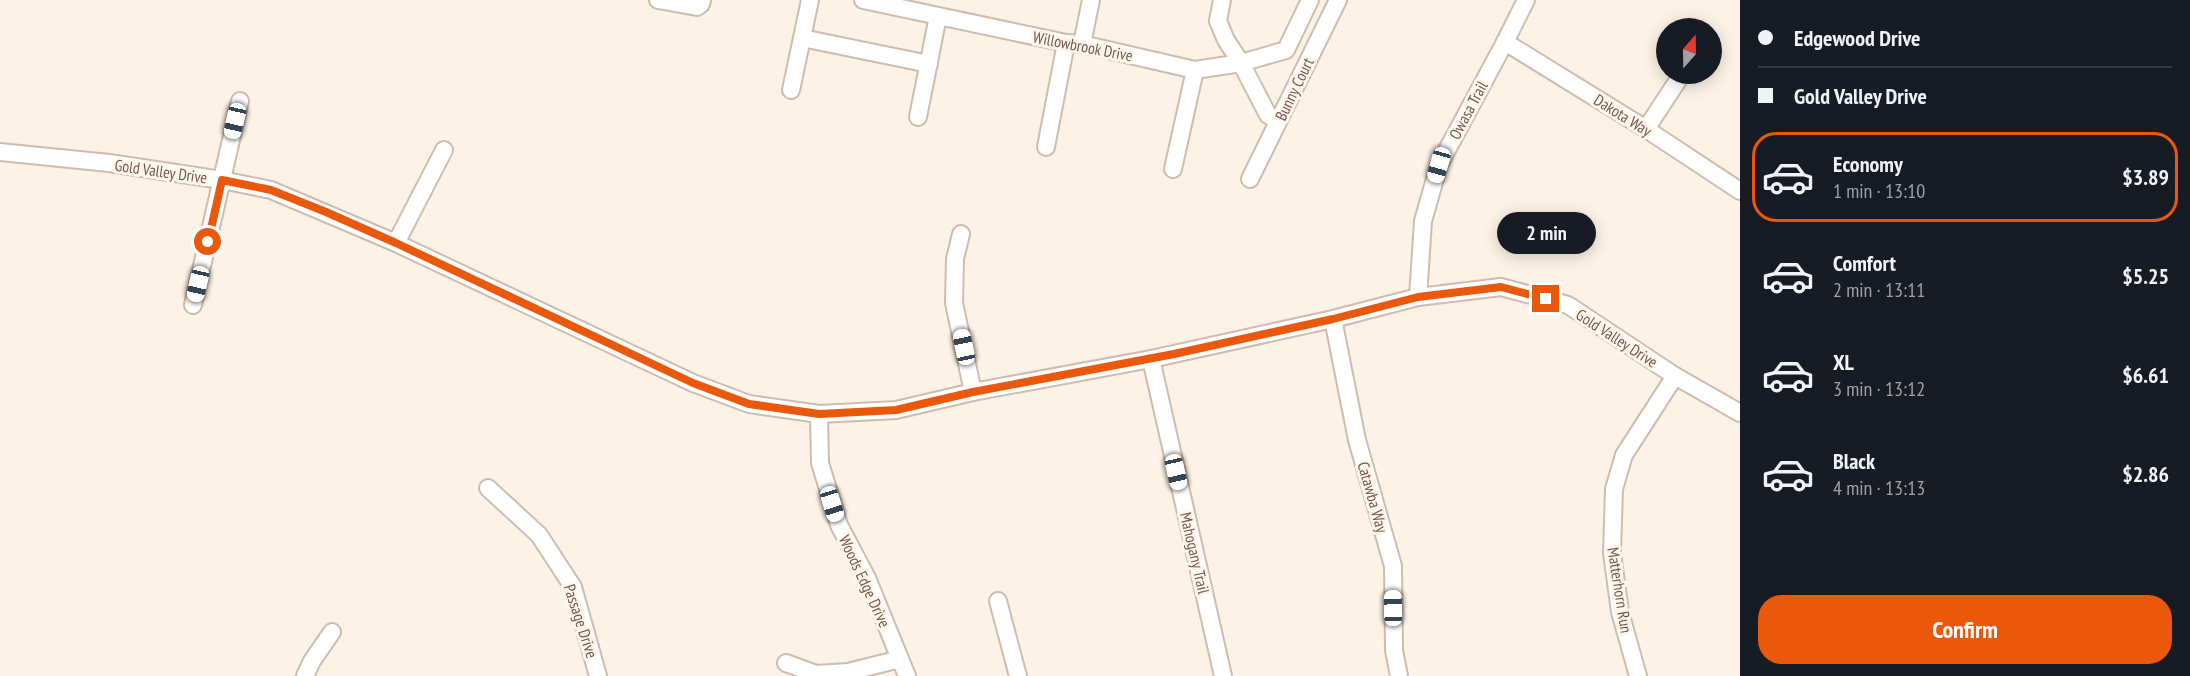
<!DOCTYPE html>
<html lang="en">
<head>
<meta charset="utf-8">
<style>
  body { margin:0; font-family:"PT Sans Narrow",sans-serif; background:#242831; color:#f1f3f6; height:100vh; display:flex; flex-direction:column; font-size:22px; white-space:nowrap }
  * { box-sizing:border-box; margin:0 }
  p { font-size:20px; color:#9ea1a6 }
  .icon { flex:none; width:33px; height:33px; fill:none; stroke:currentColor; stroke-width:2; stroke-linecap:round; stroke-linejoin:round }
  .map { position:relative; flex:1; overflow:hidden }
  .sheet { display:flex; flex-direction:column; background:#171b24; width:450px }
  .sheet>* { flex:none }
  .banner { display:grid; align-content:center; height:132px; padding:0 18px; background:#171b24 }
  .needle { width:39px; rotate:20deg }
  .buttons { position:absolute; left:1656px; top:18px; display:grid; gap:12px }
  .buttons a { display:grid; place-items:center; width:66px; height:66px; border-radius:50%; background:#171b24; box-shadow:0 3px 15px #0003; font-size:30px }
  .end { position:absolute; width:27px; height:27px; margin:-14px; border:8px solid #ea580c; background:#fff; box-shadow:0 0 0 3px #fff }
  .from { border-radius:50% }
  .bubble { position:absolute; height:42px; border-radius:21px; background:#171b24; box-shadow:0 3px 15px #0003; font-size:20px; font-weight:800; line-height:42px; text-align:center }
  .car { position:absolute; width:18px; height:36px; margin:-18px -9px; border-radius:8px; box-shadow:0 0 4px 2px #0007; background:linear-gradient(#fff 24%,#345 0 40%,#fff 0 76%,#345 0 86%,#fff 0) }
  .banner b { display:flex; align-items:center; gap:21px; height:57px; font-size:22px }
  .banner b+b { border-top:2px solid #363941 }
  .banner i { width:15px; height:15px; background:#f1f3f6 }
  ul { padding:0; list-style:none }
  li { display:flex; align-items:center; gap:18px; height:90px; margin:0 12px 9px; padding:0 6px; border:3px solid transparent; border-radius:24px }
  li div { flex:1 }
  li b { display:block; font-size:22px }
  li em { font-style:normal; font-weight:800 }
  li.active { border-color:#ea580c }
  li>.icon { width:54px; height:54px; stroke-width:1.5 }
  .action { display:flex; gap:12px; margin-top:auto; padding:12px 18px }
  .action a { flex:1; height:69px; border-radius:24px; background:#ea580c; color:#fff; font-size:24px; font-weight:800; line-height:69px; text-align:center }
  main { display:flex; flex:1; min-height:0 }
  .map>svg:first-child { display:block }
  .lines { fill:none; stroke-linecap:round; stroke-linejoin:round }
  .minor-casing { stroke:#d0bcaf; stroke-width:20 }
  .minor { stroke:#fff; stroke-width:16 }
  .route { stroke:#ea580c; stroke-width:8 }
  .labels { text-anchor:middle; dominant-baseline:central; stroke-width:6; stroke-linejoin:round; paint-order:stroke }
  .street-label { font-size:16px; fill:#75584b; stroke:#fff7ec }
</style>
</head>
<body>
<main>
<div class="map">
<svg width="1740" height="676" viewBox="0 0 1740 676">
  <rect width="100%" height="100%" fill="#fcf2e6"/>
  <g class="lines">
    <!-- minor casing -->
    <g class="minor-casing">
      <g id="minor">
        <path d="M658,0L697,7L701,4L702,0"/>
        <path d="M863,0L1066,43L1082,44L1195,70L1241,63L1286,50L1310,0"/>
        <path d="M1222,0L1218,21L1226,40L1241,63L1268,115L1278,121"/>
        <path d="M802,38L929,64"/>
        <path d="M1505,42L1646,129L1740,191"/>
        <path d="M1082,44L1091,0"/>
        <path d="M791,90L810,0"/>
        <path d="M918,117L938,16"/>
        <path d="M1646,129L1682,74"/>
        <path d="M1046,147L1066,43"/>
        <path d="M0,152L109,163L222,180L271,190L396,243L693,383L749,404L819,414L896,410L973,392L1151,359L1333,319L1418,297L1501,287L1568,305L1675,376L1740,413"/>
        <path d="M1173,169L1195,70"/>
        <path d="M1250,179L1338,0"/>
        <path d="M961,234L955,259L954,303L973,392"/>
        <path d="M396,243L444,150"/>
        <path d="M1418,297L1423,221L1439,165L1505,42L1526,0"/>
        <path d="M193,305L240,101"/>
        <path d="M1333,319L1357,440L1393,566L1394,650L1399,676"/>
        <path d="M1151,359L1223,676"/>
        <path d="M819,414L820,463L839,525L867,578L907,676"/>
        <path d="M488,488L539,535L573,587L598,676"/>
        <path d="M998,601L1018,676"/>
        <path d="M786,663L816,674L848,672L900,659"/>
        <path d="M305,676L312,661L332,632"/>
        <path d="M1638,676L1620,612L1612,553L1614,489L1624,455L1675,376"/>
      </g>
    </g>
    <!-- minor -->
    <use href="#minor" class="minor"/>
  </g>
  <g class="lines">
    <!-- route -->
    <path class="route" d="M208,242L222,180L271,190L326,212L396,243L693,383L749,404L819,414L896,410L973,392L1174,354L1333,319L1418,297L1501,287L1546,299"/>
  </g>
  <g class="labels">
    <!-- street labels -->
    <g class="street-label">
      <text transform="translate(1083 46) rotate(11)">Willowbrook Drive</text>
      <text transform="translate(1294 89) rotate(-64)">Bunny Court</text>
      <text transform="translate(1468 110) rotate(-62)">Owasa Trail</text>
      <text transform="translate(1623 115) rotate(32)">Dakota Way</text>
      <text transform="translate(161 171) rotate(8)">Gold Valley Drive</text>
      <text transform="translate(1617 338) rotate(33)">Gold Valley Drive</text>
      <text transform="translate(1373 497) rotate(74)">Catawba Way</text>
      <text transform="translate(1195 553) rotate(77)">Mahogany Trail</text>
      <text transform="translate(865 581) rotate(65)">Woods Edge Drive</text>
      <text transform="translate(1620 590) rotate(81)">Matterhorn Run</text>
      <text transform="translate(581 621) rotate(72)">Passage Drive</text>
    </g>
  </g>
</svg>
<div class="buttons">
<a><svg class="needle" viewBox="-14 -14 28 28"><path d="M0-13l5 13h-10z" fill="#e53935"/><path d="M0 13l5-13h-10z" fill="#9ea1a6"/></svg></a>
</div>
<i class="end from" style="left:208px;top:242px"></i>
<i class="end" style="left:1546px;top:299px"></i>
<div class="bubble" style="left:1497px;top:212px;width:99px">2 min</div>
<i class="car" style="left:235px;top:121px;rotate:193deg"></i>
<i class="car" style="left:1439px;top:165px;rotate:196deg"></i>
<i class="car" style="left:198px;top:284px;rotate:193deg"></i>
<i class="car" style="left:964px;top:347px;rotate:348deg"></i>
<i class="car" style="left:1176px;top:472px;rotate:167deg"></i>
<i class="car" style="left:832px;top:504px;rotate:163deg"></i>
<i class="car" style="left:1393px;top:608px;rotate:359deg"></i>
</div>
<section class="sheet">
<div class="banner">
<b><i class="from"></i>Edgewood Drive</b>
<b><i></i>Gold Valley Drive</b>
</div>
<ul>
<li class="active"><svg class="icon" aria-label="car" viewBox="0 0 24 24"><path d="M5 17H2v-5l4-1 3-4h7l3 4 3 1v5h-3M9 17h6M6 11h13"/><circle cx="7" cy="17" r="2"/><circle cx="17" cy="17" r="2"/></svg><div><b>Economy</b><p>1 min · 13:10</p></div><em>$3.89</em></li>
<li><svg class="icon" aria-label="car" viewBox="0 0 24 24"><path d="M5 17H2v-5l4-1 3-4h7l3 4 3 1v5h-3M9 17h6M6 11h13"/><circle cx="7" cy="17" r="2"/><circle cx="17" cy="17" r="2"/></svg><div><b>Comfort</b><p>2 min · 13:11</p></div><em>$5.25</em></li>
<li><svg class="icon" aria-label="car" viewBox="0 0 24 24"><path d="M5 17H2v-5l4-1 3-4h7l3 4 3 1v5h-3M9 17h6M6 11h13"/><circle cx="7" cy="17" r="2"/><circle cx="17" cy="17" r="2"/></svg><div><b>XL</b><p>3 min · 13:12</p></div><em>$6.61</em></li>
<li><svg class="icon" aria-label="car" viewBox="0 0 24 24"><path d="M5 17H2v-5l4-1 3-4h7l3 4 3 1v5h-3M9 17h6M6 11h13"/><circle cx="7" cy="17" r="2"/><circle cx="17" cy="17" r="2"/></svg><div><b>Black</b><p>4 min · 13:13</p></div><em>$2.86</em></li>
</ul>
<div class="action"><a>Confirm</a></div>
</section>
</main>
</body>
</html>
